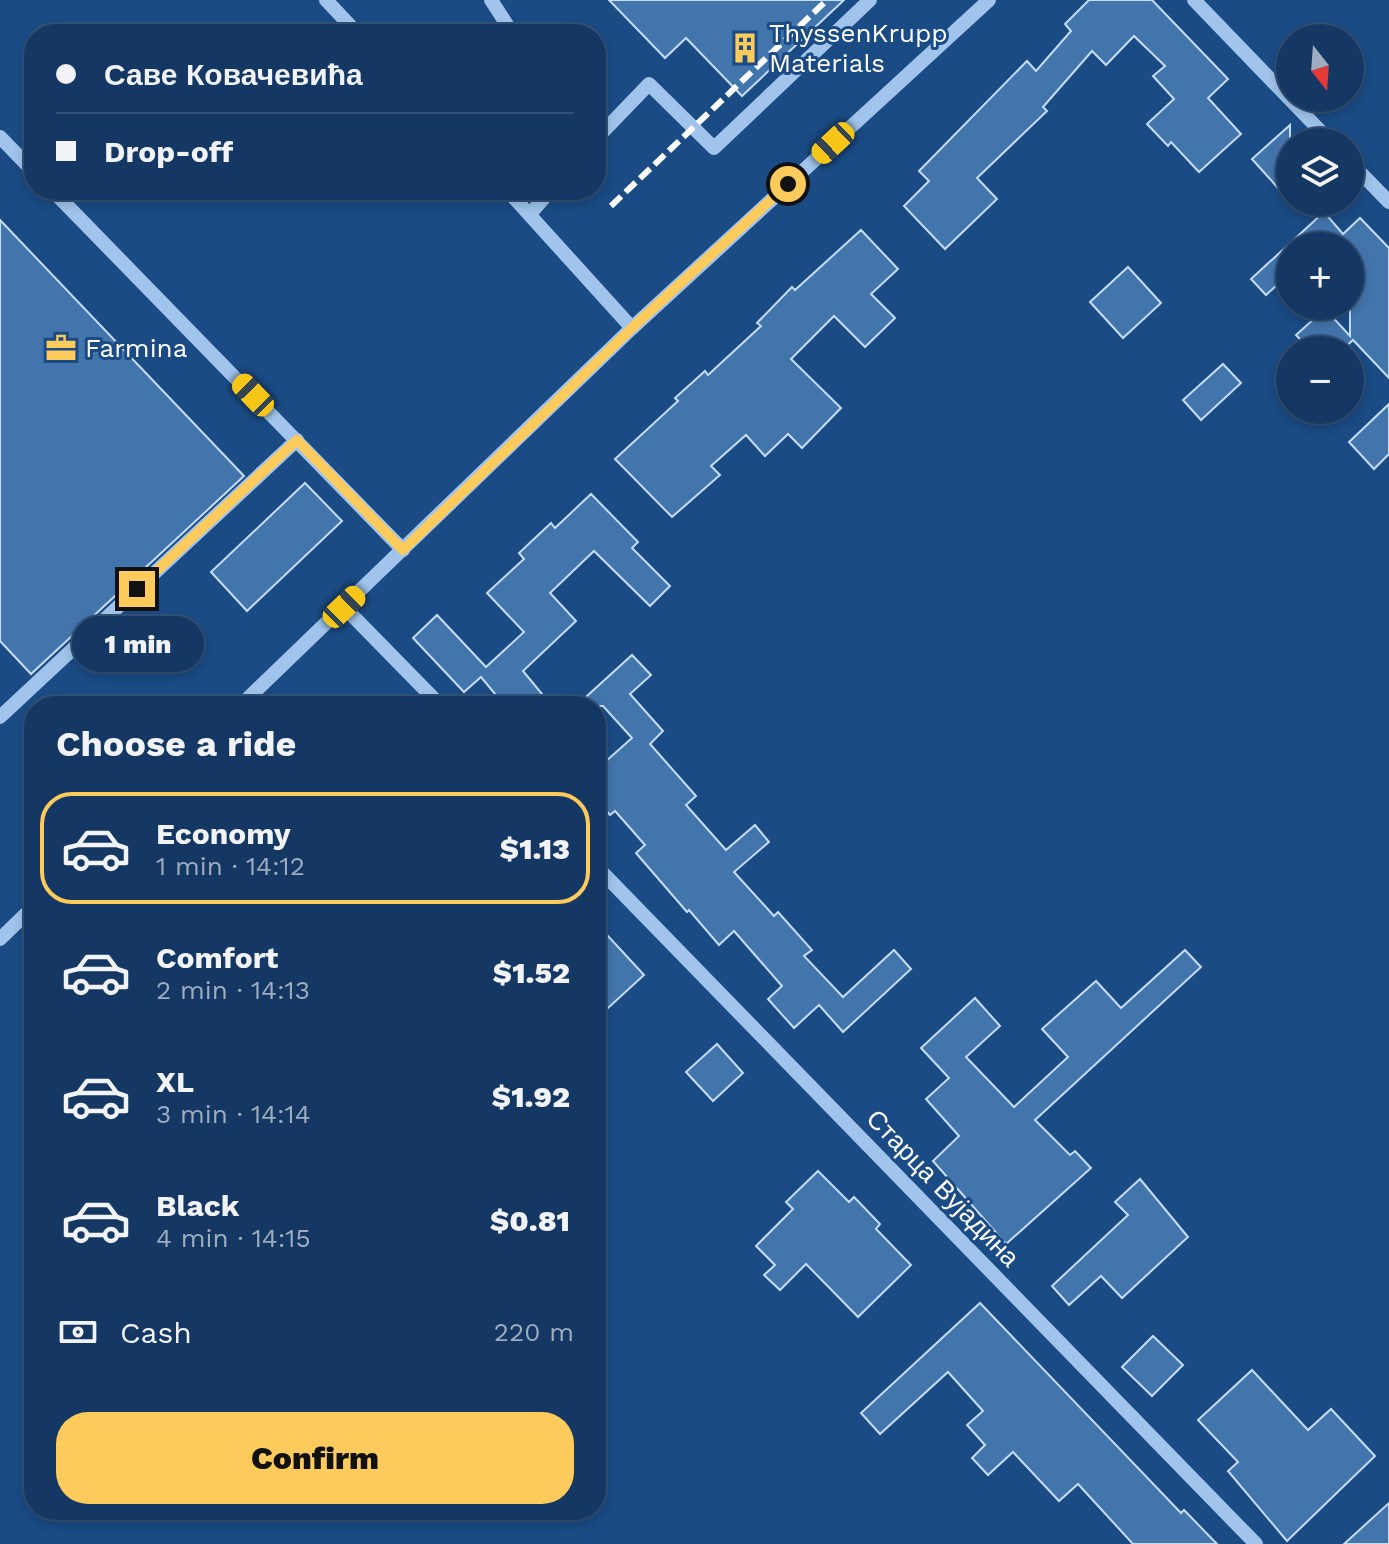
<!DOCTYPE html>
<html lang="en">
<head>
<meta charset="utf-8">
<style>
  body { margin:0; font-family:"Work Sans",sans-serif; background:#1d3f69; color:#f1f3f6; height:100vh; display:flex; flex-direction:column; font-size:30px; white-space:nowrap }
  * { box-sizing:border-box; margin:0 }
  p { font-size:26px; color:#9dacbe }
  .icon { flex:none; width:44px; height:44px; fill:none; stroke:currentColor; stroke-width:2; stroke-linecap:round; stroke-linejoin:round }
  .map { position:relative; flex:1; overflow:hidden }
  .sheet { position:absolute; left:24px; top:696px; width:582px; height:824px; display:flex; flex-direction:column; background:#143863; border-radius:32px; box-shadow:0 4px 12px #0003,0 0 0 2px #335278 }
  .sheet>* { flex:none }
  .banner { position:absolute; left:24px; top:24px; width:582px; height:176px; border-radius:32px; box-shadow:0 4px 12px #0003,0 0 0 2px #335278; display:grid; align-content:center; height:176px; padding:0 32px; background:#143863 }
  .needle { width:52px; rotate:163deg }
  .buttons { position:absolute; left:1276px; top:24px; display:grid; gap:16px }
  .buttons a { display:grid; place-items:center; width:88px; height:88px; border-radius:50%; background:#143863; box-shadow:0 4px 12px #0003,0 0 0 2px #335278; font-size:40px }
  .end { position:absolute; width:36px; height:36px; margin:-18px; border:10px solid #fdca5c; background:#111; box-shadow:0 0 0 4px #111 }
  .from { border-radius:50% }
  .bubble { position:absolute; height:56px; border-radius:28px; background:#143863; box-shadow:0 4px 12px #0003,0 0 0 2px #335278; font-size:26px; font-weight:800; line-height:56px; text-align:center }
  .car { position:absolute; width:24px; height:48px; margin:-24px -12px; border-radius:10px; box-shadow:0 0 6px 2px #0007; background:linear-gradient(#f5c518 24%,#345 0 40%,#f5c518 0 76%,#345 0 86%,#f5c518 0) }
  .banner b { display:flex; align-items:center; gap:28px; height:76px; font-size:30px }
  .banner b+b { border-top:2px solid #335278 }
  .banner i { width:20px; height:20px; background:#f1f3f6 }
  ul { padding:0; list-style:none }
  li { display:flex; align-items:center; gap:24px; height:112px; margin:0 16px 12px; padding:0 16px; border:4px solid transparent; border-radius:32px }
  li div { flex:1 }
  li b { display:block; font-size:30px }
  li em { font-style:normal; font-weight:800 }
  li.on { border-color:#fdca5c }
  li>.icon { width:72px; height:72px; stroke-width:1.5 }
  h2 { padding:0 32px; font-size:36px; line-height:96px }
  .pay { display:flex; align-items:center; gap:20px; height:88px; padding:0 32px; font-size:30px }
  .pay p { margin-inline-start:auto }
  .action { display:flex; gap:16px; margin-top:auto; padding:16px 32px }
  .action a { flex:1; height:92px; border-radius:32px; background:#fdca5c; color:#111; font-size:32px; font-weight:800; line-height:92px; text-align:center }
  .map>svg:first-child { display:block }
  .building { fill:#4375ad; stroke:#c5ddf8; stroke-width:2 }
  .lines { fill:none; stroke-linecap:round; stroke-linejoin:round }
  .minor { stroke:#a0c4eb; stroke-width:14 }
  .rail { stroke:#fff; stroke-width:6; stroke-dasharray:14 6; stroke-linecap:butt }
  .route { stroke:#fdca5c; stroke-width:10 }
  .labels { text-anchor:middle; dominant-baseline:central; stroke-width:6; stroke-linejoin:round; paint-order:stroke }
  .poi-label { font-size:26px; fill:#fff; stroke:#1a4b84; text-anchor:start }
  .street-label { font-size:26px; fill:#fff; stroke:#1a4b84 }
</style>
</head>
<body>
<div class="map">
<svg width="1389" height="1544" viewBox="0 0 1389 1544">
  <rect width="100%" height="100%" fill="#1a4b84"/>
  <!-- building -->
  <g class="building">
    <path d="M609,0H844L742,96L686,38L665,58Z"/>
    <path d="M1089,0H1152L1228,79L1208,98L1241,134L1199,172L1171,142L1168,146L1147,124L1174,99L1153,76L1165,66L1134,36L1106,65L1092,51L1043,107L1047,111L977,178L997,199L945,249L904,206L929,181L919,171L1027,61L1036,71L1071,31L1065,24Z"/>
    <path d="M1290,125V177L1278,188L1252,159Z"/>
    <path d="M1324,212L1343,234L1360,218L1389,248V378L1353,340L1342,350H1310L1296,335L1325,309L1350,336V288L1360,279L1350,269V246H1290V273L1266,295L1251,279Z"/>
    <path d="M0,220L244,476L31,674L0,641Z"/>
    <path d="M861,230L898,269L871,294L895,318L865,347L834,316L791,359L841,408L802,448L788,434L765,456L746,435L711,466L720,475L672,517L615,459L678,401L675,398L705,371L708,375L761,326L757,323L792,287L795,290Z"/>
    <path d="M1128,267L1161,303L1123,338L1090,302Z"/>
    <path d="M1223,364L1241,383L1201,420L1183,400Z"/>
    <path d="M1389,404V454L1374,469L1349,442Z"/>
    <path d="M305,483L342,521L247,611L211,572Z"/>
    <path d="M591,494L638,542L632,548L670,586L650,606L594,551L550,593L576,621L523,671L552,706H505L481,677L464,692L413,638L437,615L486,667L524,632L487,593L524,559L519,553L551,523L555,528Z"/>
    <path d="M632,655L651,675L630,694L663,731L650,744L696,796L686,805L726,850L755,825L769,842L734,872L774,916L778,912L812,950L804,956L843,997L894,950L911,969L843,1032L819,1005L794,1028L768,999L782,986L734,931L719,945L689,910L687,912L636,853L645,845L615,811L610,815L596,799V770L632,738L603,706H576Z"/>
    <path d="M596,923L644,975L596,1019Z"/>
    <path d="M1185,950L1201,967L1035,1120L1070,1155L1075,1151L1091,1168L1006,1244L933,1161L959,1136L926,1099L949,1078L921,1048L975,998L1000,1026L966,1057L1014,1107L1068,1057L1042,1029L1096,981L1121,1008Z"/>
    <path d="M717,1044L743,1073L713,1101L686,1072Z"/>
    <path d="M818,1171L849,1202L854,1197L880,1224L876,1229L911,1265L858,1317L806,1264L780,1290L764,1275L775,1265L756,1246L793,1209L786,1202Z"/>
    <path d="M1140,1179L1188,1237L1122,1298L1101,1276L1069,1305L1052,1286L1128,1215L1115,1202Z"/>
    <path d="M980,1303L1181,1513L1184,1510L1217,1544H1133L1078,1484L1059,1501L1013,1452L988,1475L972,1458L985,1445L967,1425L983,1411L948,1372L880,1434L861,1413Z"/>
    <path d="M1153,1336L1183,1365L1152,1396L1122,1367Z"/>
    <path d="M1252,1370L1308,1430L1331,1409L1375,1456L1287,1541L1228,1471L1238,1462L1198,1420Z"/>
    <path d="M1389,1503V1544H1344Z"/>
  </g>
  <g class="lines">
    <!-- minor -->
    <g class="minor">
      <path d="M326,0L358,34"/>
      <path d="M491,0L513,34"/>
      <path d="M1194,0L1331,142"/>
      <path d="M0,137L34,172"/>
      <path d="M596,139L649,84L714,148L870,0"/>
      <path d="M1350,162L1389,202"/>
      <path d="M52,190L403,550"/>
      <path d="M507,190L632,328"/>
      <path d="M530,214L551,190"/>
      <path d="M344,607L441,706"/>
      <path d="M240,706L632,328L989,0"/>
      <path d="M0,717L297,440"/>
      <path d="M596,866L1256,1544"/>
      <path d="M0,939L34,906"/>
    </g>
    <!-- rail -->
    <path class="rail" d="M611,206L827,0"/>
  </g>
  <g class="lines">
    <!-- route -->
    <path class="route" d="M137,589L297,440L403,550L632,328L788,184"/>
  </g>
  <!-- icons -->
  <defs>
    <g id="building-bare" transform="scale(2.4)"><path d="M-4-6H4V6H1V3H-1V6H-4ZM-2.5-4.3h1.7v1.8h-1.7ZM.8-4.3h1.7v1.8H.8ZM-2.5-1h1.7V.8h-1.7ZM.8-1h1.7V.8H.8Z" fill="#fdca5c" stroke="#1a4b84" stroke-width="2.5" paint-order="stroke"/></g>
    <g id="office-bare" transform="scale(2.4)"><path d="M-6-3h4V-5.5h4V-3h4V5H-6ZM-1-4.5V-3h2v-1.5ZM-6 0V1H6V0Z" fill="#fdca5c" stroke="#1a4b84" stroke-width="2.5" paint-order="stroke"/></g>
  </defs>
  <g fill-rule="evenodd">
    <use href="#building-bare" x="745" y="48"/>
    <use href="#office-bare" x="61" y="348"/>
  </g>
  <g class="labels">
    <!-- poi labels -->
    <g class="poi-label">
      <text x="769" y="33">ThyssenKrupp<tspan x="769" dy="30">Materials</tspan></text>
      <text x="85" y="348">Farmina</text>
    </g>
    <!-- street labels -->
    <g class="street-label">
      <text transform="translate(943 1188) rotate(46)">Старца Вујадина</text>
    </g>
  </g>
</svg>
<div class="buttons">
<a><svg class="needle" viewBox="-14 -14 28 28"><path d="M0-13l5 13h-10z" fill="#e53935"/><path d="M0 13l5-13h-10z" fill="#9dacbe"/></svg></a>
<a><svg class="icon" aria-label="layers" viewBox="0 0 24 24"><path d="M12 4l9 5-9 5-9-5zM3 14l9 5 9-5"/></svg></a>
<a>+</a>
<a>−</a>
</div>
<i class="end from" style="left:788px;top:184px"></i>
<i class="end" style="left:137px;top:589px"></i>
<div class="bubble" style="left:72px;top:616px;width:132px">1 min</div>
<i class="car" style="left:833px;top:143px;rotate:227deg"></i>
<i class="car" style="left:253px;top:395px;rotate:316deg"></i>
<i class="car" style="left:344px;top:607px;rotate:46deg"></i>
<div class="banner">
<b><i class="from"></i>Саве Ковачевића</b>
<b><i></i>Drop-off</b>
</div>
<section class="sheet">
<h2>Choose a ride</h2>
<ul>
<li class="on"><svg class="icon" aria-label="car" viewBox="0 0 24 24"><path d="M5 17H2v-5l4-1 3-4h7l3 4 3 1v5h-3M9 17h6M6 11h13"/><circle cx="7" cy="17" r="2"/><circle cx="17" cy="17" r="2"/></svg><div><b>Economy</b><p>1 min · 14:12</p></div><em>$1.13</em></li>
<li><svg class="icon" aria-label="car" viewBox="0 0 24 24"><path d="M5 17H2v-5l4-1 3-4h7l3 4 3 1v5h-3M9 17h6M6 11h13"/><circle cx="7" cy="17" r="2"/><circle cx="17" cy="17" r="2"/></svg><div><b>Comfort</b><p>2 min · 14:13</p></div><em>$1.52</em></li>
<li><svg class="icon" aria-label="car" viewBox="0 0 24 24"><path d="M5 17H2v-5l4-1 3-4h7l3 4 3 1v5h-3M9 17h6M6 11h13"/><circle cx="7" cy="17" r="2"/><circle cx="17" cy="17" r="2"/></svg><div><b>XL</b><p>3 min · 14:14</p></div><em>$1.92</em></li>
<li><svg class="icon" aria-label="car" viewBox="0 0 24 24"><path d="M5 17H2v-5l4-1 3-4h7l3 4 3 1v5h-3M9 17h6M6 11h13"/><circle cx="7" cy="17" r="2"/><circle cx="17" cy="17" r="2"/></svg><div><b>Black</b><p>4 min · 14:15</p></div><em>$0.81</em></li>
</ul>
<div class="pay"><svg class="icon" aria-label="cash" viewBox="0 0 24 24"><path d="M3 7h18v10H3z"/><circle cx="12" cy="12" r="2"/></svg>Cash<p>220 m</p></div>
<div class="action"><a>Confirm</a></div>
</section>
</div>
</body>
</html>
